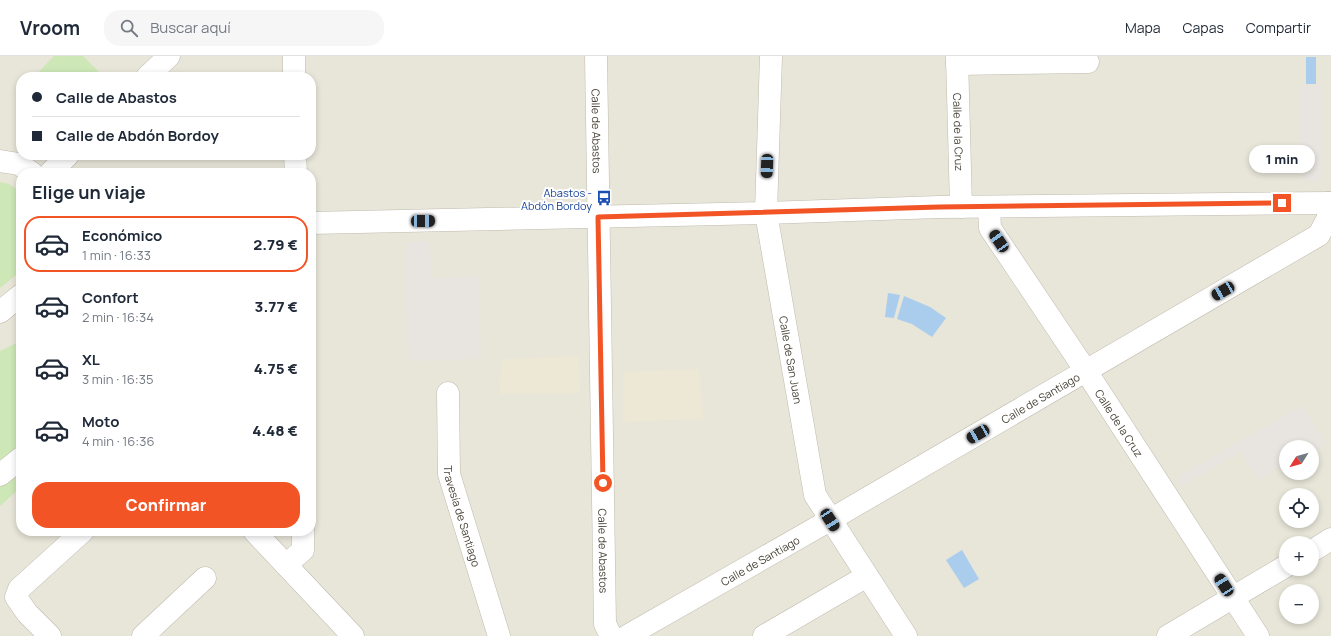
<!DOCTYPE html>
<html lang="es">
<head>
<meta charset="utf-8">
<style>
  body { margin:0; font-family:Manrope,sans-serif; background:#f6f6f7; color:#1f2937; height:100vh; display:flex; flex-direction:column; font-size:15px; white-space:nowrap }
  * { box-sizing:border-box; margin:0 }
  p { font-size:13px; color:#747a83 }
  .icon { flex:none; width:22px; height:22px; fill:none; stroke:currentColor; stroke-width:2; stroke-linecap:round; stroke-linejoin:round }
  .map { position:relative; flex:1; overflow:hidden }
  .sheet { position:absolute; left:16px; top:112px; width:300px; height:368px; display:flex; flex-direction:column; background:#fff; border-radius:16px; box-shadow:0 2px 6px #0003 }
  .sheet>* { flex:none }
  .banner { position:absolute; left:16px; top:16px; width:300px; height:88px; border-radius:16px; box-shadow:0 2px 6px #0003; display:grid; align-content:center; height:88px; padding:0 16px; background:#fff }
  .needle { width:26px; rotate:233deg }
  .tools { position:absolute; left:1279px; top:384px; display:grid; gap:8px }
  .tools a { display:grid; place-items:center; width:40px; height:40px; border-radius:50%; background:#fff; box-shadow:0 2px 6px #0003; font-size:20px }
  .end { position:absolute; width:18px; height:18px; margin:-9px; border:5px solid #f25425; background:#fff; box-shadow:0 0 0 2px #fff }
  .from { border-radius:50% }
  .bubble { position:absolute; height:28px; border-radius:14px; background:#fff; box-shadow:0 2px 6px #0003; font-size:13px; font-weight:800; line-height:28px; text-align:center }
  .car { position:absolute; width:12px; height:24px; margin:-12px -6px; border-radius:5px; box-shadow:0 0 3px 1px #0007; background:linear-gradient(#222 24%,#8ab4d8 0 40%,#222 0 76%,#8ab4d8 0 86%,#222 0) }
  .banner b { display:flex; align-items:center; gap:14px; height:38px; font-size:15px }
  .banner b+b { border-top:1px solid #e0e1e3 }
  .banner i { width:10px; height:10px; background:#1f2937 }
  ul { padding:0; list-style:none }
  li { display:flex; align-items:center; gap:12px; height:56px; margin:0 8px 6px; padding:0 8px; border:2px solid transparent; border-radius:16px }
  li div { flex:1 }
  li b { display:block; font-size:15px }
  li em { font-style:normal; font-weight:800 }
  li.current { border-color:#f25425 }
  li>.icon { width:36px; height:36px; stroke-width:1.5 }
  h2 { padding:0 16px; font-size:18px; line-height:48px }
  .cta { display:flex; gap:8px; margin-top:auto; padding:8px 16px }
  .cta a { flex:1; height:46px; border-radius:16px; background:#f25425; color:#fff; font-size:16px; font-weight:800; line-height:46px; text-align:center }
  header { display:flex; align-items:center; gap:24px; box-sizing:border-box; height:56px; padding:0 20px; background:#fff; border-bottom:1px solid #e0e1e3 }
  header strong { font-size:19px }
  nav { display:flex; gap:22px; margin-inline-start:auto; font-size:14px }
  .search { width:280px; height:36px; background:#f6f6f7; display:flex; align-items:center; gap:10px; box-sizing:border-box; padding:0 14px; border-radius:16px; color:#747a83; font-size:15px }
  .map>svg:first-child { display:block }
  .residential { fill:#e8e5d9; fill-rule:evenodd }
  .industrial { fill:#e8e4df }
  .education { fill:#ede8d6 }
  .green { fill:#cde7b6 }
  .water { fill:#aacdee }
  .lines { fill:none; stroke-linecap:round; stroke-linejoin:round }
  .minor-casing { stroke:#c0bbae; stroke-width:23 }
  .minor { stroke:#fff; stroke-width:22 }
  .route { stroke:#f25425; stroke-width:5 }
  .labels { text-anchor:middle; dominant-baseline:central; stroke-width:4; stroke-linejoin:round; paint-order:stroke }
  .street-label { font-size:11px; fill:#494439; stroke:#fff }
  .transit-label { font-size:11px; fill:#164399; stroke:#fff; text-anchor:end }
</style>
</head>
<body>
<header>
<strong>Vroom</strong>
<div class="search"><svg class="icon" aria-label="search" viewBox="0 0 24 24"><circle cx="10" cy="10" r="6"/><path d="M15 15l6 6"/></svg>Buscar aquí</div>
<nav><a>Mapa</a><a>Capas</a><a>Compartir</a></nav>
</header>
<div class="map">
<svg width="1331" height="580" viewBox="0 0 1331 580">
  <rect width="100%" height="100%" fill="#f5f3eb"/>
  <!-- residential -->
  <path class="residential" d="M0,0H1331V580H0ZM21,21H311V99H21ZM21,117H311V475H21ZM1286,391H1312V417H1286ZM1286,439H1312V465H1286ZM1286,487H1312V513H1286ZM1286,535H1312V561H1286Z"/>
  <!-- industrial -->
  <g class="industrial">
    <path d="M1299,29H1321L1322,125L1301,126Z"/>
    <path d="M430,185L431,222L479,220L481,303L407,305L405,186Z"/>
    <path d="M1302,349L1327,388L1312,396V391H1286V408L1258,424L1240,396L1181,431L1176,422Z"/>
  </g>
  <!-- education -->
  <g class="education">
    <path d="M579,300L580,337L500,338L501,303Z"/>
    <path d="M699,313L703,363L623,366V316Z"/>
  </g>
  <!-- green -->
  <g class="green">
    <path d="M54,0H83L104,21H34Z"/>
    <path d="M19,24L21,25V72H20Z"/>
    <path d="M0,126L9,128L21,137V215L0,232Z"/>
    <path d="M21,285V431L0,450V295Z"/>
  </g>
  <!-- water -->
  <g class="water">
    <rect x="1306" y="1" width="10" height="27"/>
    <path d="M888,237L900,239L894,262L885,261Z"/>
    <path d="M904,240L930,251L946,262L932,281L912,268L897,263Z"/>
    <path d="M962,494L979,523L964,532L946,504Z"/>
  </g>
  <g class="lines">
    <!-- minor casing -->
    <g class="minor-casing">
      <g id="minor">
        <path d="M294,0V21"/>
        <path id="s1" d="M596,0L605,568L611,580"/>
        <path id="s2" d="M771,0L766,157L815,439L906,580"/>
        <path id="s3" d="M957,0L961,151"/>
        <path d="M957,8L1088,6"/>
        <path d="M147,21L169,0"/>
        <path d="M295,99L296,117"/>
        <path d="M0,105L19,108L32,117"/>
        <path d="M50,117L68,99"/>
        <path id="s4" d="M989,151L990,172L1086,315L1258,580"/>
        <path d="M311,167L766,157L939,151L1331,147"/>
        <path d="M0,256L21,239"/>
        <path id="s5" d="M448,337L449,418L499,580"/>
        <path d="M0,419L21,402"/>
        <path d="M254,475L353,580"/>
        <path d="M1312,495L1331,483"/>
        <path d="M286,509L303,494V475"/>
        <path d="M50,580L27,557L16,541L19,533L83,475"/>
        <path d="M143,580L205,522"/>
        <path id="s6" d="M627,580L830,464L1319,179L1328,162V147"/>
        <path d="M764,580L867,520"/>
        <path d="M1168,580L1286,510"/>
      </g>
    </g>
    <!-- minor -->
    <use href="#minor" class="minor"/>
  </g>
  <g class="lines">
    <!-- route -->
    <path class="route" d="M603,427L598,161L939,151L1282,147"/>
  </g>
  <!-- icons -->
  <defs>
    <g id="bus-bare" transform="scale(1.2)"><path d="M-5-6H5V4H4V6H2V4H-2V6H-4V4H-5ZM-3.5-4V0h7V-4ZM-3.5 1.2v1.5H-2V1.2ZM2 1.2v1.5H3.5V1.2Z" fill="#1a4fb4" stroke="#fff" stroke-width="2.5" paint-order="stroke"/></g>
  </defs>
  <g fill-rule="evenodd">
    <use href="#bus-bare" x="604" y="142"/>
  </g>
  <g class="labels">
    <!-- street labels -->
    <g class="street-label">
      <text stroke="none"><textPath href="#s1" startOffset="75">Calle de Abastos</textPath></text>
      <text stroke="none"><textPath href="#s3" startOffset="76">Calle de la Cruz</textPath></text>
      <text stroke="none"><textPath href="#s2" startOffset="306">Calle de San Juan</textPath></text>
      <text stroke="none"><textPath href="#s6" startOffset="477">Calle de Santiago</textPath></text>
      <text stroke="none"><textPath href="#s4" startOffset="255">Calle de la Cruz</textPath></text>
      <text stroke="none"><textPath href="#s5" startOffset="125">Travesía de Santiago</textPath></text>
      <text stroke="none"><textPath href="#s1" startOffset="495">Calle de Abastos</textPath></text>
      <text stroke="none"><textPath href="#s6" startOffset="153">Calle de Santiago</textPath></text>
    </g>
    <!-- transit labels -->
    <g class="transit-label">
      <text x="592" y="136">Abastos -<tspan x="592" dy="13">Abdón Bordoy</tspan></text>
    </g>
  </g>
</svg>
<div class="tools">
<a><svg class="needle" viewBox="-14 -14 28 28"><path d="M0-13l5 13h-10z" fill="#e53935"/><path d="M0 13l5-13h-10z" fill="#747a83"/></svg></a>
<a><svg class="icon" aria-label="locate" viewBox="0 0 24 24"><circle cx="12" cy="12" r="6"/><path d="M12 2v4M12 18v4M2 12h4M18 12h4"/></svg></a>
<a>+</a>
<a>−</a>
</div>
<i class="end from" style="left:603px;top:427px"></i>
<i class="end" style="left:1282px;top:147px"></i>
<div class="bubble" style="left:1249px;top:89px;width:66px">1 min</div>
<i class="car" style="left:767px;top:110px;rotate:182deg"></i>
<i class="car" style="left:423px;top:165px;rotate:89deg"></i>
<i class="car" style="left:999px;top:185px;rotate:326deg"></i>
<i class="car" style="left:1223px;top:235px;rotate:240deg"></i>
<i class="car" style="left:978px;top:378px;rotate:240deg"></i>
<i class="car" style="left:830px;top:464px;rotate:147deg"></i>
<i class="car" style="left:1224px;top:529px;rotate:327deg"></i>
<div class="banner">
<b><i class="from"></i>Calle de Abastos</b>
<b><i></i>Calle de Abdón Bordoy</b>
</div>
<section class="sheet">
<h2>Elige un viaje</h2>
<ul>
<li class="current"><svg class="icon" aria-label="car" viewBox="0 0 24 24"><path d="M5 17H2v-5l4-1 3-4h7l3 4 3 1v5h-3M9 17h6M6 11h13"/><circle cx="7" cy="17" r="2"/><circle cx="17" cy="17" r="2"/></svg><div><b>Económico</b><p>1 min · 16:33</p></div><em>2.79 €</em></li>
<li><svg class="icon" aria-label="car" viewBox="0 0 24 24"><path d="M5 17H2v-5l4-1 3-4h7l3 4 3 1v5h-3M9 17h6M6 11h13"/><circle cx="7" cy="17" r="2"/><circle cx="17" cy="17" r="2"/></svg><div><b>Confort</b><p>2 min · 16:34</p></div><em>3.77 €</em></li>
<li><svg class="icon" aria-label="car" viewBox="0 0 24 24"><path d="M5 17H2v-5l4-1 3-4h7l3 4 3 1v5h-3M9 17h6M6 11h13"/><circle cx="7" cy="17" r="2"/><circle cx="17" cy="17" r="2"/></svg><div><b>XL</b><p>3 min · 16:35</p></div><em>4.75 €</em></li>
<li><svg class="icon" aria-label="car" viewBox="0 0 24 24"><path d="M5 17H2v-5l4-1 3-4h7l3 4 3 1v5h-3M9 17h6M6 11h13"/><circle cx="7" cy="17" r="2"/><circle cx="17" cy="17" r="2"/></svg><div><b>Moto</b><p>4 min · 16:36</p></div><em>4.48 €</em></li>
</ul>
<div class="cta"><a>Confirmar</a></div>
</section>
</div>
</body>
</html>
